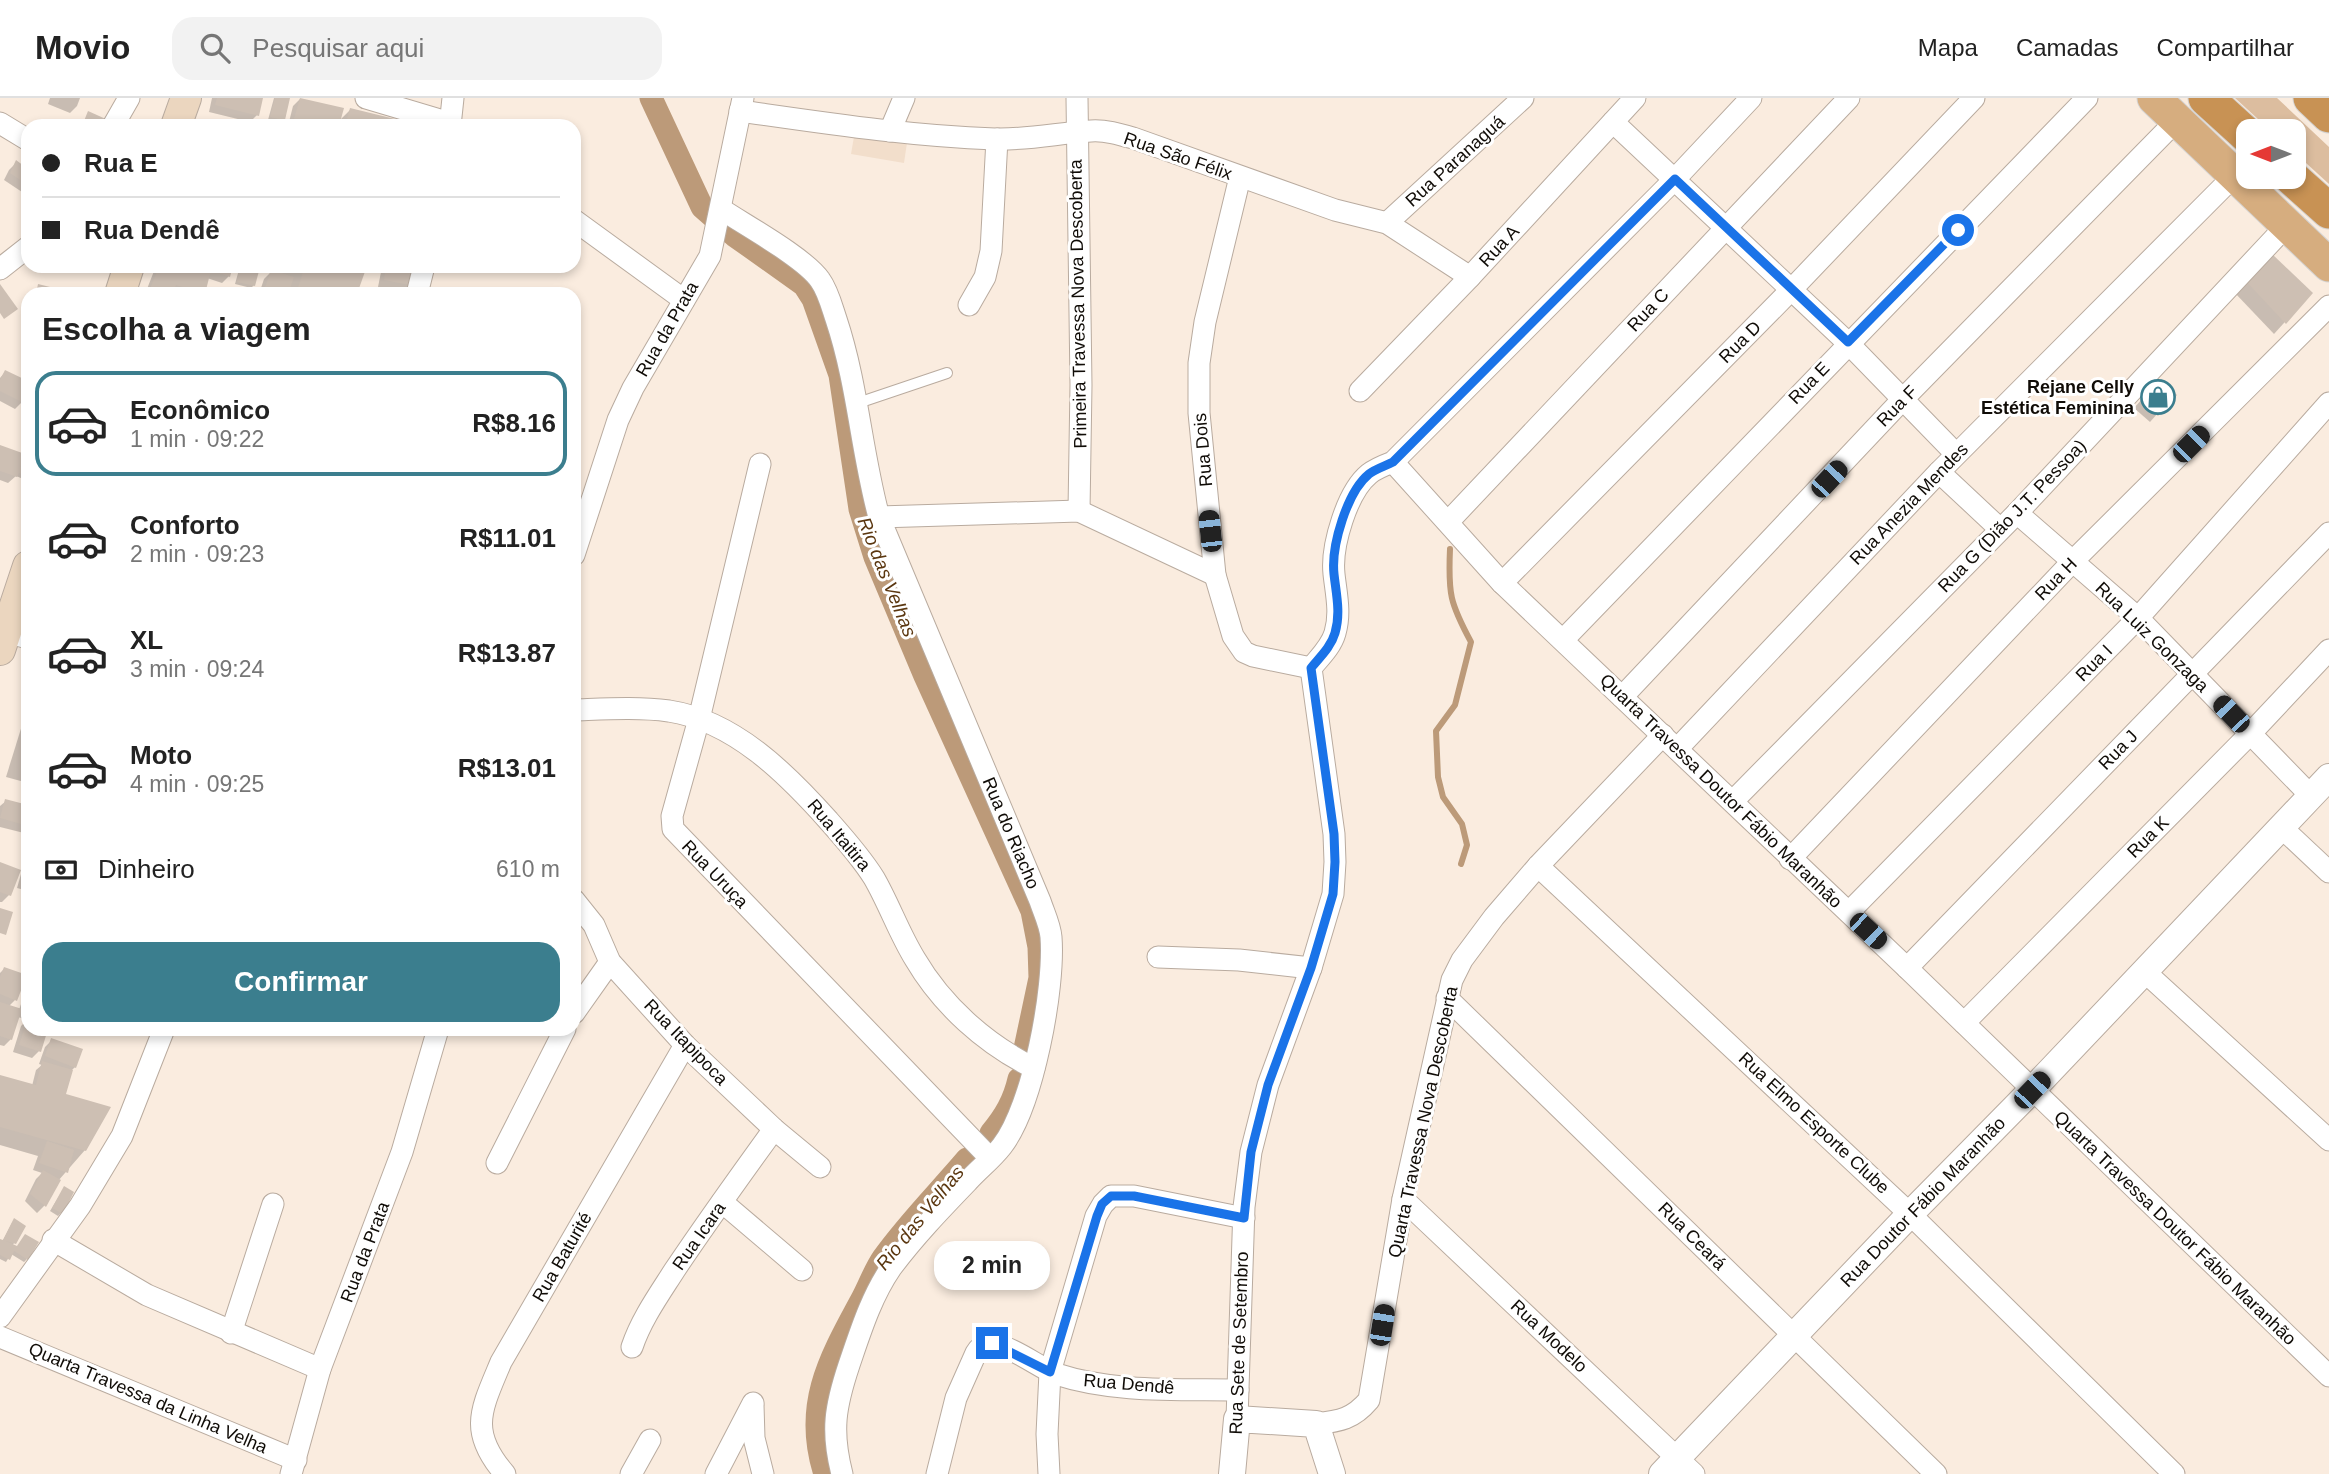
<!DOCTYPE html>
<html lang="pt">
<head>
<meta charset="utf-8">
<style>
  body { margin:0; font-family:Helvetica,sans-serif; background:#f2f2f2; color:#222; height:100vh; display:flex; flex-direction:column; font-size:26px; white-space:nowrap }
  * { box-sizing:border-box; margin:0 }
  p { font-size:23px; color:#767676 }
  .icon { flex:none; width:38px; height:38px; fill:none; stroke:currentColor; stroke-width:2; stroke-linecap:round; stroke-linejoin:round }
  .map { position:relative; flex:1; overflow:hidden }
  .panel { position:absolute; left:21px; top:189px; width:560px; height:749px; display:flex; flex-direction:column; background:#fff; border-radius:21px; box-shadow:0 4px 10px #0003 }
  .panel>* { flex:none }
  .hud { position:absolute; left:21px; top:21px; width:560px; height:154px; border-radius:21px; box-shadow:0 4px 10px #0003; display:grid; align-content:center; height:154px; padding:0 21px; background:#fff }
  .needle { width:46px; rotate:270deg }
  .fabs { position:absolute; left:2236px; top:21px; display:grid; gap:14px }
  .fabs a { display:grid; place-items:center; width:70px; height:70px; border-radius:14px; background:#fff; box-shadow:0 4px 10px #0003; font-size:35px }
  .end { position:absolute; width:32px; height:32px; margin:-16px; border:9px solid #1a73e8; background:#fff; box-shadow:0 0 0 4px #fff }
  .from { border-radius:50% }
  .bubble { position:absolute; height:49px; border-radius:21px; background:#fff; box-shadow:0 4px 10px #0003; font-size:23px; font-weight:700; line-height:49px; text-align:center }
  .car { position:absolute; width:21px; height:42px; margin:-21px -10px; border-radius:9px; box-shadow:0 0 5px 2px #0007; background:linear-gradient(#222 24%,#8ab4d8 0 40%,#222 0 76%,#8ab4d8 0 86%,#222 0) }
  .hud b { display:flex; align-items:center; gap:24px; height:66px; font-size:26px }
  .hud b+b { border-top:2px solid #e0e0e0 }
  .hud i { width:18px; height:18px; background:#222 }
  ul { padding:0; list-style:none }
  li { display:flex; align-items:center; gap:21px; height:105px; margin:0 14px 10px; padding:0 7px; border:4px solid transparent; border-radius:21px }
  li div { flex:1 }
  li b { display:block; font-size:26px }
  li em { font-style:normal; font-weight:700 }
  li.active { border-color:#3b7e8e }
  li>.icon { width:63px; height:63px; stroke-width:1.5 }
  h2 { padding:0 21px; font-size:32px; line-height:84px }
  .pay { display:flex; align-items:center; gap:18px; height:77px; padding:0 21px; font-size:26px }
  .pay p { margin-inline-start:auto }
  .button { display:flex; gap:14px; margin-top:auto; padding:14px 21px }
  .button a { flex:1; height:80px; border-radius:21px; background:#3b7e8e; color:#fff; font-size:28px; font-weight:700; line-height:80px; text-align:center }
  header { display:flex; align-items:center; gap:42px; box-sizing:border-box; height:98px; padding:0 35px; background:#fff; border-bottom:2px solid #e0e0e0 }
  header strong { font-size:33px }
  nav { display:flex; gap:38px; margin-inline-start:auto; font-size:24px }
  .search { width:490px; height:63px; background:#f2f2f2; display:flex; align-items:center; gap:18px; box-sizing:border-box; padding:0 24px; border-radius:21px; color:#767676; font-size:26px }
  .map>svg:first-child { display:block }
  .built { fill:#f2decb }
  .green { fill:#dcbd9f }
  .shadow { fill:#0003 }
  .lines { fill:none; stroke-linecap:round; stroke-linejoin:round }
  .stream { stroke:#bc9a79; stroke-width:6 }
  .canal { stroke:#bc9a79; stroke-width:23 }
  .building { fill:#cdbfb3 }
  .service-casing { stroke:#b9ab9f; stroke-width:12 }
  .minor-casing { stroke:#b9ab9f; stroke-width:23 }
  .tertiary-casing { stroke:#b9ab9f; stroke-width:28 }
  .secondary-casing { stroke:#b9ab9f; stroke-width:32 }
  .primary-casing { stroke:#d4d3d2; stroke-width:35 }
  .trunk-casing { stroke:#d4d3d2; stroke-width:37 }
  .service { stroke:#fff; stroke-width:10 }
  .minor { stroke:#fff; stroke-width:21 }
  .tertiary { stroke:#fff; stroke-width:26 }
  .secondary { stroke:#ebd6bf; stroke-width:30 }
  .primary { stroke:#d6ad7f; stroke-width:33 }
  .trunk { stroke:#c89254; stroke-width:35 }
  .route { stroke:#1a73e8; stroke-width:9 }
  .labels { text-anchor:middle; dominant-baseline:central; stroke-width:6; stroke-linejoin:round; paint-order:stroke }
  .street-label { font-size:18px; fill:#100c07; stroke:#fff }
  .poi-label { font-size:18px; font-weight:bold; fill:#100c07; stroke:#fff; text-anchor:end }
  .water-label { font-size:19px; font-style:italic; fill:#5b3710; stroke:#fff }
</style>
</head>
<body>
<header>
<strong>Movio</strong>
<div class="search"><svg class="icon" aria-label="search" viewBox="0 0 24 24"><circle cx="10" cy="10" r="6"/><path d="M15 15l6 6"/></svg>Pesquisar aqui</div>
<nav><a>Mapa</a><a>Camadas</a><a>Compartilhar</a></nav>
</header>
<div class="map">
<svg width="2329" height="1376" viewBox="0 0 2329 1376">
  <rect width="100%" height="100%" fill="#faecdf"/>
  <!-- built -->
  <path class="built" d="M856,27L908,38L904,65L851,56Z"/>
  <!-- green -->
  <path class="green" d="M2235,0H2277L2329,49V86L2294,54V33H2271Z"/>
  <!-- shadow -->
  <g class="shadow">
    <path d="M50,0H80L77,8L70,15L48,6Z"/>
    <path d="M212,0H261L257,17L250,24L209,14Z"/>
    <path d="M274,0H288L283,22L280,25L268,22Z"/>
    <path d="M300,1L339,23L350,12L395,28H288L293,8Z"/>
    <path d="M16,65L28,73V98L4,82L9,72Z"/>
    <path d="M2271,158L2311,195L2274,236L2234,194Z"/>
    <path d="M232,168L229,178L222,185L207,180L202,196H145L156,168Z"/>
    <path d="M240,168L255,170V168H365L355,196H259L264,181L272,173L258,168L254,187L251,190L235,186Z"/>
    <path d="M386,168L416,172L413,187L406,194L378,189L381,174Z"/>
    <path d="M5,274L28,285V292L22,304L15,311L0,303V280Z"/>
    <path d="M2152,290L2174,297L2150,324L2134,310Z"/>
    <path d="M28,313V325L24,323Z"/>
    <path d="M0,349L19,367L28,361V383L16,378L8,385L0,382Z"/>
    <path d="M28,608V685L6,679Z"/>
    <path d="M6,703L28,709V736L0,729V708Z"/>
    <path d="M28,765V793L17,790L23,769Z"/>
    <path d="M0,766L19,773L9,797L2,804H0Z"/>
    <path d="M28,857V878L25,877L15,902L8,909L19,912L28,885V931H46L39,953L32,960L13,954L21,928L27,922L18,919L11,941L4,948L0,947V875L4,871L21,877Z"/>
    <path d="M52,942L75,969L71,973L65,995L85,1052L58,1083L44,1108L37,1115L25,1103L36,1081L42,1075L33,1072L38,1058L0,1047V979L32,988L36,972L42,967L39,966L45,949Z"/>
    <path d="M64,1090L61,1115L58,1118L50,1113Z"/>
    <path d="M12,1125L14,1145L12,1148L27,1161L24,1164L11,1156L6,1164L0,1161V1143L2,1144Z"/>
  </g>
  <g class="lines">
    <!-- stream -->
    <path class="stream" d="M1450,451C1448,496 1450,505 1471,544L1455,607L1436,633L1438,679L1443,699L1462,726L1467,747L1461,766"/>
    <!-- canal -->
    <g class="canal">
      <path d="M651,0L702,109L735,138L804,187L813,201L840,277L860,411L875,459L925,578L1032,813L1039,849L1040,880L1023,960"/>
      <path d="M991,1035C1005,1018 1014,1003 1019,981"/>
      <path d="M825,1376C803,1308 829,1262 861,1203C869,1189 874,1173 883,1160C908,1125 939,1094 967,1061"/>
    </g>
  </g>
  <!-- building -->
  <g class="building">
    <path d="M217,0H263L259,18L215,7Z"/>
    <path d="M275,0H290L285,22L270,19Z"/>
    <path d="M300,0L344,10L339,28H292Z"/>
    <path d="M350,10L399,22L397,28H345Z"/>
    <path d="M88,13L108,22L105,28H82Z"/>
    <path d="M16,62L28,71V87L10,75Z"/>
    <path d="M2271,155L2313,195L2286,226L2244,181Z"/>
    <path d="M159,168H233L230,179L211,172L205,196L176,187L173,196H148Z"/>
    <path d="M240,168L260,169L255,188L237,184Z"/>
    <path d="M305,168H367L357,196H296Z"/>
    <path d="M386,168L418,171L415,188L384,182Z"/>
    <path d="M271,172L294,179L288,196L264,193Z"/>
    <path d="M0,186L18,211L4,221L0,215Z"/>
    <path d="M38,186L62,192L61,196H36Z"/>
    <path d="M5,272L28,283V296L24,305L0,293V282Z"/>
    <path d="M2159,281L2177,297L2158,318L2140,302Z"/>
    <path d="M0,347L25,356L20,370L26,358L28,359V379L19,375L17,379L0,373Z"/>
    <path d="M5,701L28,707V728L0,720Z"/>
    <path d="M0,764L21,772L11,798L0,794Z"/>
    <path d="M0,810L13,814L6,837L0,835Z"/>
    <path d="M4,869L27,877L17,903L0,896V879Z"/>
    <path d="M0,904L22,911L12,942L0,938Z"/>
    <path d="M28,919V931H48L41,954L19,947Z"/>
    <path d="M51,940L83,951L76,970L45,958Z"/>
    <path d="M42,963L73,972L66,996L111,1009L86,1053L0,1029V977L36,987Z"/>
    <path d="M47,1043L74,1052L68,1075L39,1065Z"/>
    <path d="M43,1072L61,1082L46,1109L30,1096Z"/>
    <path d="M64,1088L74,1094L63,1116L52,1110Z"/>
    <path d="M14,1120L26,1128L16,1146L6,1143L17,1148L25,1136L39,1144L28,1162L14,1153L10,1162L0,1157V1141L3,1142Z"/>
  </g>
  <g class="lines">
    <!-- service casing -->
    <g class="service-casing">
      <path id="service" d="M858,305L947,275"/>
    </g>
    <!-- minor casing -->
    <g class="minor-casing">
      <g id="minor">
        <path d="M366,0L450,25"/>
        <path d="M1077,0L1081,287L1079,413"/>
        <path d="M740,13C825,25 909,38 995,41C1028,42 1059,35 1091,33C1105,32 1119,36 1133,40L1335,112L1387,125L1470,179"/>
        <path d="M1613,24L1848,245L1956,356"/>
        <path d="M0,25L28,42"/>
        <path d="M113,28L129,0"/>
        <path d="M450,28L453,0"/>
        <path d="M890,33L904,0"/>
        <path d="M1240,79L1205,224L1199,265V315L1215,477L1233,538L1244,554L1253,558L1311,570"/>
        <path d="M721,111C745,127 805,160 820,182C828,193 832,209 836,221C858,287 861,353 879,419L1040,803C1044,815 1050,827 1051,839C1055,890 1033,1008 1002,1048C992,1061 979,1071 968,1083C942,1110 914,1139 891,1170C871,1199 860,1235 849,1267C835,1309 831,1333 842,1376"/>
        <path d="M574,122L684,202"/>
        <path d="M1387,125L1523,0"/>
        <path d="M0,171L28,149"/>
        <path d="M417,196L424,168"/>
        <path d="M969,207L985,179L991,153L997,41"/>
        <path d="M1360,293L1470,179L1635,0"/>
        <path d="M1393,364L1502,485L1907,870L2329,1278"/>
        <path d="M760,366L699,621L672,718L673,731L990,1060"/>
        <path d="M1939,374L2000,431"/>
        <path d="M2017,415L2138,520L2311,698"/>
        <path d="M879,419L1079,413L1215,477"/>
        <path d="M1448,424L1849,0"/>
        <path d="M574,457L618,322L633,290L710,158L743,0"/>
        <path d="M1502,485L1791,192L1974,0"/>
        <path d="M6,534L28,540"/>
        <path d="M1563,542L2087,0"/>
        <path d="M1622,599L1903,301L2177,22"/>
        <path d="M574,612C606,611 638,609 669,613C734,623 786,675 828,722C844,740 861,759 874,780C889,806 899,835 915,861C942,907 985,946 1034,970"/>
        <path d="M1677,651L1939,374L2235,77"/>
        <path d="M1733,703L2017,415L2287,127"/>
        <path d="M2281,729L2329,774"/>
        <path d="M1790,761L2072,464L2329,208"/>
        <path d="M1538,768L1910,1116L2174,1376"/>
        <path d="M574,802L594,827L610,864L685,947L774,1031L820,1069"/>
        <path d="M1849,814L2138,520L2329,305"/>
        <path d="M1158,859L1239,862L1311,870"/>
        <path d="M1907,870L2329,435"/>
        <path d="M2145,874L2329,1042"/>
        <path d="M1447,900L1936,1376"/>
        <path d="M574,915L610,864"/>
        <path d="M1964,925L2250,636L2329,552"/>
        <path d="M497,1065L565,931"/>
        <path d="M1403,1101L1694,1376"/>
        <path d="M722,1104L802,1172"/>
        <path d="M53,1142L147,1197L320,1271"/>
        <path d="M0,1219L80,1108L122,1038L164,931"/>
        <path d="M231,1235L273,1106"/>
        <path d="M0,1239L296,1362"/>
        <path d="M632,1249C641,1222 658,1198 674,1173C706,1125 740,1078 774,1031"/>
        <path d="M753,1307L754,1340L763,1376"/>
        <path d="M1237,1321L1244,1109L1251,1054L1268,987L1311,870L1333,796L1335,764L1334,736L1311,570C1320,559 1331,549 1335,535C1341,515 1336,495 1334,476C1331,448 1347,394 1369,376C1375,371 1385,367 1393,364L1675,81L1751,0"/>
        <path d="M1316,1326C1340,1323 1353,1321 1369,1302L1403,1101L1452,882L1462,862L1494,819L1538,768L1663,637"/>
        <path d="M291,1376L320,1271L402,1054L438,931"/>
        <path d="M505,1376C468,1333 481,1312 501,1264L685,947"/>
        <path d="M631,1376L650,1342"/>
        <path d="M716,1376L753,1305"/>
        <path d="M937,1376L956,1300L976,1255C991,1229 1035,1269 1056,1276C1114,1295 1178,1291 1238,1292"/>
        <path d="M1049,1376L1047,1336L1050,1274L1096,1118L1103,1106L1111,1098H1134L1244,1120"/>
      </g>
    </g>
    <!-- tertiary casing -->
    <g class="tertiary-casing">
      <g id="tertiary">
        <path d="M1232,1376L1237,1321L1316,1326L1332,1376"/>
        <path d="M1662,1376L1910,1116L2032,992L2329,679"/>
      </g>
    </g>
    <!-- secondary casing -->
    <g class="secondary-casing">
      <g id="secondary">
        <path d="M176,28L186,0"/>
        <path d="M120,196L129,168"/>
        <path d="M0,552L28,468"/>
      </g>
    </g>
    <!-- primary casing -->
    <g class="primary-casing">
      <path id="primary" d="M2154,0L2329,167"/>
    </g>
    <!-- trunk casing -->
    <g class="trunk-casing">
      <g id="trunk">
        <path d="M2206,0L2249,39"/>
        <path d="M2311,0L2329,17"/>
        <path d="M2291,79L2329,113"/>
      </g>
    </g>
    <!-- service -->
    <use href="#service" class="service"/>
    <!-- minor -->
    <use href="#minor" class="minor"/>
    <!-- tertiary -->
    <use href="#tertiary" class="tertiary"/>
    <!-- secondary -->
    <use href="#secondary" class="secondary"/>
    <!-- primary -->
    <use href="#primary" class="primary"/>
    <!-- trunk -->
    <use href="#trunk" class="trunk"/>
  </g>
  <g class="lines">
    <!-- route -->
    <path class="route" d="M992,1245L1050,1274L1097,1118L1102,1106L1111,1098H1134L1244,1120L1251,1054L1268,987L1311,870L1333,796L1335,764L1334,736L1311,570C1320,559 1331,549 1335,535C1341,515 1336,495 1334,476C1331,448 1347,394 1369,376C1375,371 1385,368 1393,364L1675,81L1848,244L1958,132"/>
  </g>
  <!-- icons -->
  <defs>
    <g id="shop-ring" transform="scale(1.75)"><circle r="9.5" fill="#fff" stroke="#3b7e8e" stroke-width="1.5"/><path d="M-5-2.5h2.3a2.7 3.5 0 0 1 5.4 0H5L5.5 6h-11ZM-1.5-2.5h3a1.5 2.3 0 0 0-3 0Z" fill="#3b7e8e"/></g>
  </defs>
  <g fill-rule="evenodd">
    <use href="#shop-ring" x="2158" y="299"/>
  </g>
  <g class="labels">
    <!-- street labels -->
    <g class="street-label">
      <text transform="translate(1178 58) rotate(19)">Rua São Félix</text>
      <text transform="translate(1455 63) rotate(-42)">Rua Paranaguá</text>
      <text transform="translate(1499 148) rotate(-47)">Rua A</text>
      <text transform="translate(1078 206) rotate(-91)">Primeira Travessa Nova Descoberta</text>
      <text transform="translate(1648 212) rotate(-47)">Rua C</text>
      <text transform="translate(667 231) rotate(-60)">Rua da Prata</text>
      <text transform="translate(1740 244) rotate(-45)">Rua D</text>
      <text transform="translate(1809 285) rotate(-46)">Rua E</text>
      <text transform="translate(1897 308) rotate(-46)">Rua F</text>
      <text transform="translate(1203 352) rotate(-95)">Rua Dois</text>
      <text transform="translate(1909 406) rotate(-46)">Rua Anezia Mendes</text>
      <text transform="translate(2012 418) rotate(-46)">Rua G (Dião J.T. Pessoa)</text>
      <text transform="translate(2056 481) rotate(-46)">Rua H</text>
      <text transform="translate(2152 539) rotate(44)">Rua Luiz Gonzaga</text>
      <text transform="translate(2094 565) rotate(-45)">Rua I</text>
      <text transform="translate(2118 652) rotate(-46)">Rua J</text>
      <text transform="translate(1721 693) rotate(44)">Quarta Travessa Doutor Fábio Maranhão</text>
      <text transform="translate(1011 735) rotate(67)">Rua do Riacho</text>
      <text transform="translate(839 737) rotate(50)">Rua Itaitira</text>
      <text transform="translate(2148 739) rotate(-45)">Rua K</text>
      <text transform="translate(715 776) rotate(46)">Rua Uruça</text>
      <text transform="translate(686 944) rotate(46)">Rua Itapipoca</text>
      <text transform="translate(1423 1024) rotate(-78)">Quarta Travessa Nova Descoberta</text>
      <text transform="translate(1814 1025) rotate(43)">Rua Elmo Esporte Clube</text>
      <text transform="translate(1923 1104) rotate(-46)">Rua Doutor Fábio Maranhão</text>
      <text transform="translate(2175 1130) rotate(44)">Quarta Travessa Doutor Fábio Maranhão</text>
      <text transform="translate(699 1138) rotate(-55)">Rua Icara</text>
      <text transform="translate(1692 1138) rotate(45)">Rua Ceará</text>
      <text transform="translate(365 1154) rotate(-69)">Rua da Prata</text>
      <text transform="translate(562 1159) rotate(-60)">Rua Baturité</text>
      <text transform="translate(1549 1238) rotate(43)">Rua Modelo</text>
      <text transform="translate(1239 1245) rotate(-88)">Rua Sete de Setembro</text>
      <text transform="translate(1129 1286) rotate(5)">Rua Dendê</text>
      <text transform="translate(148 1300) rotate(23)">Quarta Travessa da Linha Velha</text>
    </g>
    <!-- poi labels -->
    <g class="poi-label">
      <text x="2134" y="289">Rejane Celly<tspan x="2134" dy="21">Estética Feminina</tspan></text>
    </g>
    <!-- water labels -->
    <g class="water-label">
      <text transform="translate(887 479) rotate(68)">Rio das Velhas</text>
      <text transform="translate(920 1120) rotate(-51)">Rio das Velhas</text>
    </g>
  </g>
</svg>
<div class="fabs">
<a><svg class="needle" viewBox="-14 -14 28 28"><path d="M0-13l5 13h-10z" fill="#e53935"/><path d="M0 13l5-13h-10z" fill="#767676"/></svg></a>
</div>
<i class="end from" style="left:1958px;top:132px"></i>
<i class="end" style="left:992px;top:1245px"></i>
<div class="bubble" style="left:934px;top:1143px;width:116px">2 min</div>
<i class="car" style="left:2191px;top:346px;rotate:45deg"></i>
<i class="car" style="left:1829px;top:381px;rotate:43deg"></i>
<i class="car" style="left:1210px;top:433px;rotate:354deg"></i>
<i class="car" style="left:2231px;top:616px;rotate:316deg"></i>
<i class="car" style="left:1868px;top:833px;rotate:133deg"></i>
<i class="car" style="left:2032px;top:992px;rotate:44deg"></i>
<i class="car" style="left:1382px;top:1227px;rotate:9deg"></i>
<div class="hud">
<b><i class="from"></i>Rua E</b>
<b><i></i>Rua Dendê</b>
</div>
<section class="panel">
<h2>Escolha a viagem</h2>
<ul>
<li class="active"><svg class="icon" aria-label="car" viewBox="0 0 24 24"><path d="M5 17H2v-5l4-1 3-4h7l3 4 3 1v5h-3M9 17h6M6 11h13"/><circle cx="7" cy="17" r="2"/><circle cx="17" cy="17" r="2"/></svg><div><b>Econômico</b><p>1 min · 09:22</p></div><em>R$8.16</em></li>
<li><svg class="icon" aria-label="car" viewBox="0 0 24 24"><path d="M5 17H2v-5l4-1 3-4h7l3 4 3 1v5h-3M9 17h6M6 11h13"/><circle cx="7" cy="17" r="2"/><circle cx="17" cy="17" r="2"/></svg><div><b>Conforto</b><p>2 min · 09:23</p></div><em>R$11.01</em></li>
<li><svg class="icon" aria-label="car" viewBox="0 0 24 24"><path d="M5 17H2v-5l4-1 3-4h7l3 4 3 1v5h-3M9 17h6M6 11h13"/><circle cx="7" cy="17" r="2"/><circle cx="17" cy="17" r="2"/></svg><div><b>XL</b><p>3 min · 09:24</p></div><em>R$13.87</em></li>
<li><svg class="icon" aria-label="car" viewBox="0 0 24 24"><path d="M5 17H2v-5l4-1 3-4h7l3 4 3 1v5h-3M9 17h6M6 11h13"/><circle cx="7" cy="17" r="2"/><circle cx="17" cy="17" r="2"/></svg><div><b>Moto</b><p>4 min · 09:25</p></div><em>R$13.01</em></li>
</ul>
<div class="pay"><svg class="icon" aria-label="cash" viewBox="0 0 24 24"><path d="M3 7h18v10H3z"/><circle cx="12" cy="12" r="2"/></svg>Dinheiro<p>610 m</p></div>
<div class="button"><a>Confirmar</a></div>
</section>
</div>
</body>
</html>
